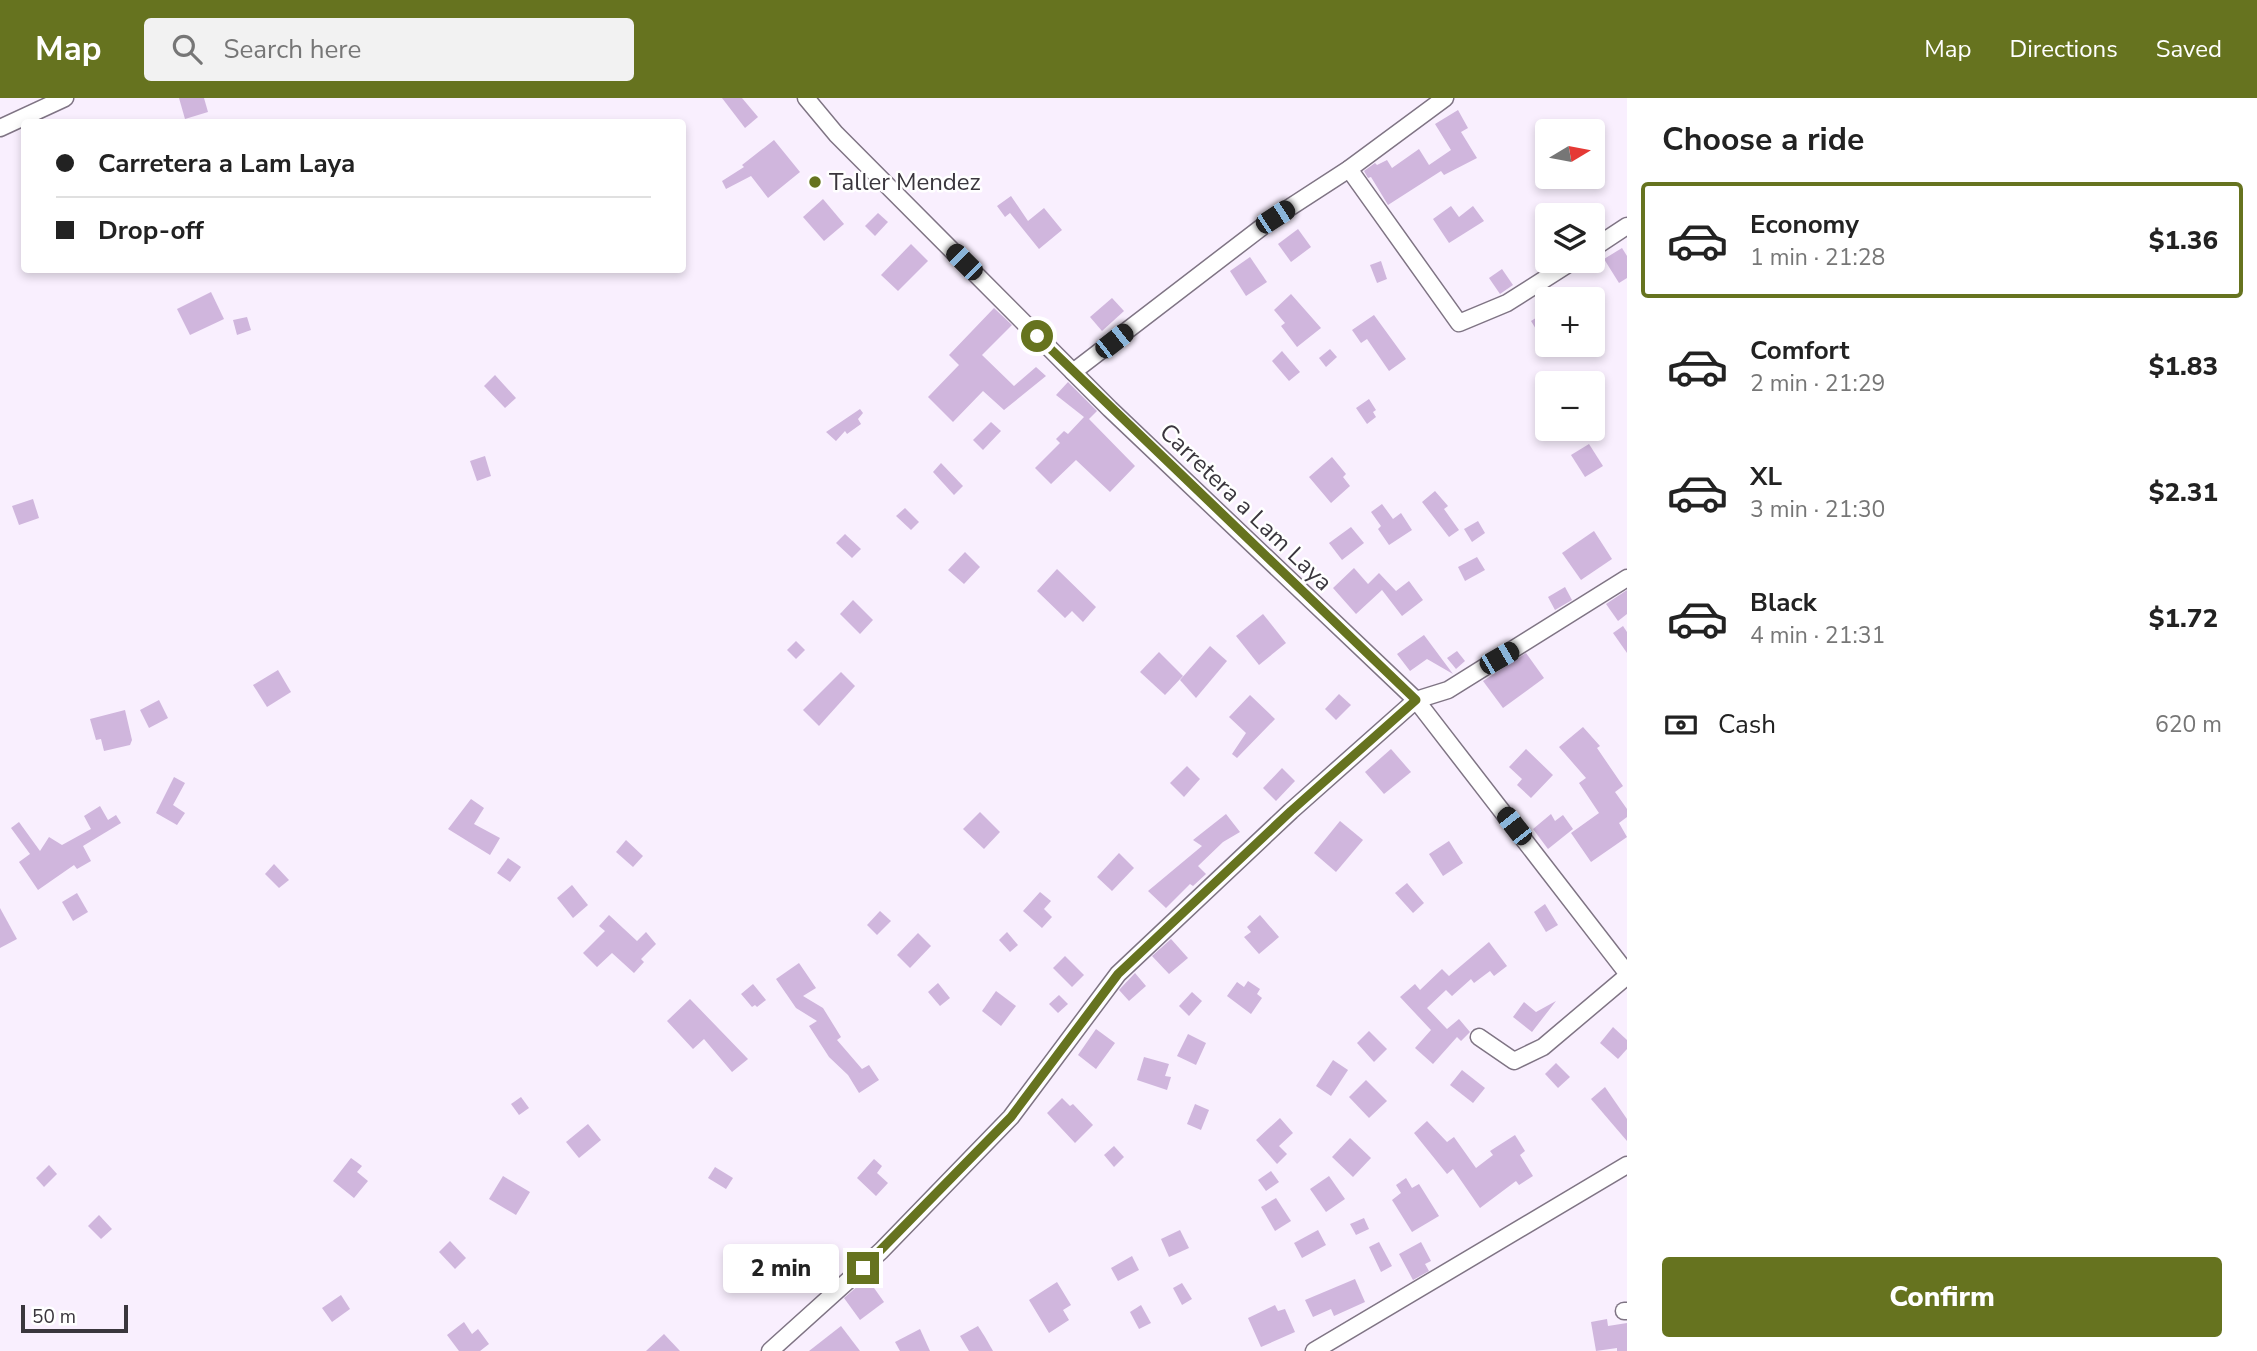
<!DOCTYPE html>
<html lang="en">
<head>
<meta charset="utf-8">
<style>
  body { margin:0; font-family:"Nunito Sans",sans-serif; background:#f2f2f2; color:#222; height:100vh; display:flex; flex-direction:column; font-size:26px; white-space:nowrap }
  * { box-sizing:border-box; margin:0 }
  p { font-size:23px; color:#767676 }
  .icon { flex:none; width:38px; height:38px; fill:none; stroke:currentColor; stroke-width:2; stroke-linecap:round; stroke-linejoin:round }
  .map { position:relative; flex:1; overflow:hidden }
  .panel { display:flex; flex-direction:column; background:#fff; width:630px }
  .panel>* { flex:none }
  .banner { position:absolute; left:21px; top:21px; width:665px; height:154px; border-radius:7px; box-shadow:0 4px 10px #0003; display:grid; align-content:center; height:154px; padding:0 35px; background:#fff }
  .needle { width:46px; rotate:80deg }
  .controls { position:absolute; left:1535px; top:21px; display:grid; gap:14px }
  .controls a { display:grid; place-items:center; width:70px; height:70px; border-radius:7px; background:#fff; box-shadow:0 4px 10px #0003; font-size:35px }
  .scale { position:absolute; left:21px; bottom:18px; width:107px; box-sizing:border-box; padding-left:7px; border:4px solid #3a363d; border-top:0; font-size:19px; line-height:24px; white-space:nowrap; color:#3a363d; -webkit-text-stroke:5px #fff; paint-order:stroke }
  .end { position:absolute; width:32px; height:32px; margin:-16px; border:9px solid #66731f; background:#fff; box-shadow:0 0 0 4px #fff }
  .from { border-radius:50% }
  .bubble { position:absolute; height:49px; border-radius:7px; background:#fff; box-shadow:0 4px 10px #0003; font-size:23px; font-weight:800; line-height:49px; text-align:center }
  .car { position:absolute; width:21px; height:42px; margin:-21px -10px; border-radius:9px; box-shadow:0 0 5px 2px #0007; background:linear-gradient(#222 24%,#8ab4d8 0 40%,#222 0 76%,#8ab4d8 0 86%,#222 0) }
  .banner b { display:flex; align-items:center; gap:24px; height:66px; font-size:26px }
  .banner b+b { border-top:2px solid #e0e0e0 }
  .banner i { width:18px; height:18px; background:#222 }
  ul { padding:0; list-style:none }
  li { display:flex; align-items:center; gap:21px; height:116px; margin:0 14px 10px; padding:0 21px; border:4px solid transparent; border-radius:7px }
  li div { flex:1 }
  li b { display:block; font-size:26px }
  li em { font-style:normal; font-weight:800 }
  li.active { border-color:#66731f }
  li>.icon { width:63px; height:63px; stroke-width:1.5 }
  h2 { padding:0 35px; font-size:32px; line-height:84px }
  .pay { display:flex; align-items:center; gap:18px; height:77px; padding:0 35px; font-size:26px }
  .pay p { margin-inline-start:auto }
  .cta { display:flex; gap:14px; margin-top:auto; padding:14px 35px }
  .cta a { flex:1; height:80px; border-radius:7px; background:#66731f; color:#fff; font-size:28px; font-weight:800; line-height:80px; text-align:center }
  header { display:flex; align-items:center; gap:42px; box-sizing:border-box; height:98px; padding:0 35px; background:#66731f; color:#fff }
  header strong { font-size:33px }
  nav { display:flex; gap:38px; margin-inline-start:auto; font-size:24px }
  .search { width:490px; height:63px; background:#f2f2f2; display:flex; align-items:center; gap:18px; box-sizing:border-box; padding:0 24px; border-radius:7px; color:#767676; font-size:26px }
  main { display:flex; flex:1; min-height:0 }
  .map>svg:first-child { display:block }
  .building { fill:#d0b6dd }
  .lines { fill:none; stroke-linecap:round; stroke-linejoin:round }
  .minor-casing { stroke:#7f7484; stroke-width:19 }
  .minor { stroke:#fff; stroke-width:16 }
  .route { stroke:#66731f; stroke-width:9 }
  .poi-dot { fill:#66731f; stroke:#fff; stroke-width:2.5 }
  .labels { text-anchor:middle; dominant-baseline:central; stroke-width:5; stroke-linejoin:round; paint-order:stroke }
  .poi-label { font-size:24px; fill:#3a363d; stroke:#fff; text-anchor:start }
  .street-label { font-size:24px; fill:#3a363d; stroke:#fff }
</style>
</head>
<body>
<header>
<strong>Map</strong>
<div class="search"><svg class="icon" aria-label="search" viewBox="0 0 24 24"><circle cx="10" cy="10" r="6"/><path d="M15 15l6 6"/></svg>Search here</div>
<nav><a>Map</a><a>Directions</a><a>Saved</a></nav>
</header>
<main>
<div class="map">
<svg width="1627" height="1253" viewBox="0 0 1627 1253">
  <rect width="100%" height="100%" fill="#f9effe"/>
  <!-- building -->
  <g class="building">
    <path d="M179,0H204L208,14L185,21Z"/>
    <path d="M722,0H742L758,19L745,30Z"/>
    <path d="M1458,12L1468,30L1461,34L1477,60L1444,77L1441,73L1388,107L1371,79L1368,80L1364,73L1375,65L1377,67L1387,62L1392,70L1419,51L1429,67L1451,52L1435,26Z"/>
    <path d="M774,42L800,74L768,100L751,78L726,91L722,83L744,69L742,67Z"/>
    <path d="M1011,98L1028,123L1044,110L1062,132L1039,151L1010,115L1005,119L997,108Z"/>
    <path d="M823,101L844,126L824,143L803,119Z"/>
    <path d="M1451,108L1459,119L1473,108L1484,123L1449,145L1433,121Z"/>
    <path d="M878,115L888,124L875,138L865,128Z"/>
    <path d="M1298,131L1311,149L1291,164L1278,146Z"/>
    <path d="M911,146L928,163L898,193L881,177Z"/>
    <path d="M1622,150L1627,158V180L1619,185L1604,161Z"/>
    <path d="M1250,159L1267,184L1246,198L1230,173Z"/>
    <path d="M1381,163L1387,181L1377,185L1370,167Z"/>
    <path d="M1502,171L1513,187L1500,196L1489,180Z"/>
    <path d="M211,194L224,221L190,237L177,211Z"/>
    <path d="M1291,196L1321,230L1297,249L1281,228L1285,225L1274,212Z"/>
    <path d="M1112,200L1124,213L1102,233L1090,219Z"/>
    <path d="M994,210L1012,227L982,257L1014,288L1036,269L1046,278L1004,312L983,293L953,324L928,299L959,267L949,257Z"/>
    <path d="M1547,213V249L1531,223Z"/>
    <path d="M1374,217L1406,261L1389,273L1367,241L1361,245L1352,232Z"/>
    <path d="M247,219L251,232L237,237L233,222Z"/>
    <path d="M1330,251L1337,259L1326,269L1319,260Z"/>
    <path d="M1282,253L1300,274L1289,283L1272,263Z"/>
    <path d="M495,277L516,300L505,310L484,288Z"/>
    <path d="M1068,284L1097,313L1089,321L1135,368L1110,394L1076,362L1051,386L1035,370L1060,345L1056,341L1064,333L1068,336L1084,319L1056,297Z"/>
    <path d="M1369,301L1376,312L1373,314L1376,319L1367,326L1356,310Z"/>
    <path d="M860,311L863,315L858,321L861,326L847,336L845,333L836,343L826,334Z"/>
    <path d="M991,324L1001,333L983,352L973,342Z"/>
    <path d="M1589,346L1603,368L1585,379L1571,357Z"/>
    <path d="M485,358L491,378L477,383L470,363Z"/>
    <path d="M1332,359L1346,376L1343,379L1350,388L1331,405L1309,379Z"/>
    <path d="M941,365L963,388L954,397L933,374Z"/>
    <path d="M1435,393L1448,408L1444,411L1459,432L1449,439L1422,404Z"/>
    <path d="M33,401L39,420L19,427L12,408Z"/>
    <path d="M1382,406L1393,421L1401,415L1412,432L1389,447L1378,431L1381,428L1371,414Z"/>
    <path d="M905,410L919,424L911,432L896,418Z"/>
    <path d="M1478,423L1485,435L1472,444L1464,431Z"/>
    <path d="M1351,429L1364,445L1342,462L1329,445Z"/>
    <path d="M1594,433L1612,461L1581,482L1562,455Z"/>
    <path d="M845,436L861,451L852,460L836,445Z"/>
    <path d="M965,454L980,469L964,486L948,472Z"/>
    <path d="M1477,459L1485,472L1465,483L1458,469Z"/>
    <path d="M1354,470L1368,486L1379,475L1396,493L1409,483L1423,502L1402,518L1382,492L1356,516L1333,490Z"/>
    <path d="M1057,471L1096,509L1083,524L1072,513L1065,520L1037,493Z"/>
    <path d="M1565,489L1572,502L1555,512L1548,499Z"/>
    <path d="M1627,492V516L1618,523L1606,506Z"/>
    <path d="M853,502L873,522L860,536L840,516Z"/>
    <path d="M1263,516L1286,545L1259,567L1236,538Z"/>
    <path d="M1623,528L1627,534V555L1613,535Z"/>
    <path d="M1424,537L1453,576L1427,561L1410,573L1397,556Z"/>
    <path d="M796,543L805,552L796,561L787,552Z"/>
    <path d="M1210,548L1227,563L1196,600L1180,582Z"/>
    <path d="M1457,553L1465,563L1456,571L1447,560Z"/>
    <path d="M1159,554L1183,578L1165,597L1140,574Z"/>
    <path d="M1526,555L1544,580L1503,610L1483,583Z"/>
    <path d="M278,572L291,594L267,609L253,587Z"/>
    <path d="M841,574L855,588L819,628L803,612Z"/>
    <path d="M1339,596L1351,607L1336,622L1325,611Z"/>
    <path d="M1250,597L1275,621L1237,660L1232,656L1246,635L1229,619Z"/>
    <path d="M159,602L168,620L149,630L140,612Z"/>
    <path d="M125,612L132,642L130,647L104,653L101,641L96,642L90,621Z"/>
    <path d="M1583,629L1600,648L1597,650L1623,688L1615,694L1627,711V719L1619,725L1627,739L1591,764L1571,735L1599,715L1579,685L1586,680L1559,649Z"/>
    <path d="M1391,651L1411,674L1384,696L1365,674Z"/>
    <path d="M1526,651L1553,677L1531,700L1517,687L1522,681L1509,669Z"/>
    <path d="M1187,668L1200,681L1184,699L1170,685Z"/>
    <path d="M1282,670L1295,683L1276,703L1263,690Z"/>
    <path d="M174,679L185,685L173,707L185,715L177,727L156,715Z"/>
    <path d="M471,701L484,710L474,726L500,740L490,757L448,731Z"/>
    <path d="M100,708L108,722L116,717L121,725L83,748L91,763L77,771L74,767L38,792L19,764L30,756L11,730L19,724L40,753L49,739L62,747L91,731L84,718Z"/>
    <path d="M980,714L1000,734L984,751L963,731Z"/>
    <path d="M1226,716L1240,734L1223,744L1198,768L1206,776L1193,788L1190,786L1166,810L1148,793L1202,748L1193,742Z"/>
    <path d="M1551,716L1555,723L1563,717L1573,731L1548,751L1533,731Z"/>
    <path d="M1340,723L1363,742L1336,774L1314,755Z"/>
    <path d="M626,742L643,758L633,769L616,754Z"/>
    <path d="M1449,743L1463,765L1443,778L1429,756Z"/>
    <path d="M1119,755L1134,770L1112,793L1097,779Z"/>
    <path d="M508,760L521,769L510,784L497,775Z"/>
    <path d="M274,766L289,782L279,790L265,776Z"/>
    <path d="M1407,785L1424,805L1413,815L1395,795Z"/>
    <path d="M572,787L588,807L573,820L557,800Z"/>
    <path d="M1040,794L1051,803L1044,811L1052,819L1042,830L1023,813Z"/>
    <path d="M77,795L88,814L73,823L62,804Z"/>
    <path d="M1545,806L1558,827L1546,834L1534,814Z"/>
    <path d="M0,810L17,841L0,850Z"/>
    <path d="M880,813L891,823L877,837L867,827Z"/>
    <path d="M609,817L637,843L646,834L656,846L641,861L644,864L634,875L612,855L597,869L583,855L605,833L599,828Z"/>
    <path d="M1260,817L1279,839L1259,856L1244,839L1251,834L1247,829Z"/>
    <path d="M1007,834L1018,847L1010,854L999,842Z"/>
    <path d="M918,835L931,848L910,870L897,857Z"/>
    <path d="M1171,841L1188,860L1169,876L1152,858Z"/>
    <path d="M1489,844L1507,868L1494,878L1490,873L1474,885L1471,881L1452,898L1446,892L1427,910L1447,931L1459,921L1470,934L1461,943L1457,939L1433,966L1415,950L1431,932L1400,899L1415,886L1420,892L1442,871L1449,878Z"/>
    <path d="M1065,858L1084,877L1072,889L1053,870Z"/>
    <path d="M799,865L816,890L803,898L823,910L841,939L837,942L862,971L869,967L879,982L859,995L848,977L829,959L809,928L817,923L796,910L776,881Z"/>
    <path d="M1135,875L1146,888L1129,903L1119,892Z"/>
    <path d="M1248,883L1260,891L1257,896L1262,900L1251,916L1227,898L1237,884L1244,889Z"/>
    <path d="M938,885L950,900L940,908L928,894Z"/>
    <path d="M753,886L766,902L757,909L755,907L752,909L741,896Z"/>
    <path d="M996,893L1016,908L1001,928L982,913Z"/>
    <path d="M1192,894L1202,903L1189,918L1179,908Z"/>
    <path d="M1059,897L1068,906L1058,915L1049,906Z"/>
    <path d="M690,901L748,961L732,974L704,941L693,951L667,923Z"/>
    <path d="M1556,903L1532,934L1513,919L1524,904L1536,914Z"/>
    <path d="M1613,929L1627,942V951L1618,961L1600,945Z"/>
    <path d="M1096,931L1115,945L1096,971L1078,957Z"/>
    <path d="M1369,933L1387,951L1374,964L1357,945Z"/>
    <path d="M1188,936L1206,945L1196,967L1177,958Z"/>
    <path d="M1144,959L1169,966L1165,978L1171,979L1167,992L1137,982Z"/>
    <path d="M1333,962L1348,972L1331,998L1316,988Z"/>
    <path d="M1556,965L1570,979L1558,990L1545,976Z"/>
    <path d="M1462,972L1485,990L1473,1005L1450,987Z"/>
    <path d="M1366,982L1387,1003L1369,1020L1349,999Z"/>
    <path d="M1605,989L1627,1021V1043L1591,1001Z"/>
    <path d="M521,999L529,1010L519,1017L511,1006Z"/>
    <path d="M1062,1000L1070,1008L1073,1006L1093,1027L1075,1045L1047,1015Z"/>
    <path d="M1195,1006L1209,1012L1201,1032L1187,1026Z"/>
    <path d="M1280,1020L1293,1035L1279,1048L1287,1056L1277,1066L1256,1042Z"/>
    <path d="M1427,1023L1447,1044L1454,1039L1476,1070L1493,1057L1490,1053L1515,1037L1525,1053L1520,1057L1533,1078L1519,1087L1516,1083L1480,1110L1453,1071L1447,1076L1414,1035Z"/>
    <path d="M588,1026L601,1042L579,1060L566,1044Z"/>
    <path d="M1350,1040L1371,1060L1353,1079L1332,1059Z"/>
    <path d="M1114,1048L1124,1059L1114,1069L1104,1057Z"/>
    <path d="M351,1060L362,1068L357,1074L368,1083L354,1100L333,1083Z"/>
    <path d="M874,1061L882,1068L877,1075L888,1085L876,1098L857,1080Z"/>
    <path d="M49,1067L57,1076L44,1089L36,1080Z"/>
    <path d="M715,1069L733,1080L726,1091L708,1080Z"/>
    <path d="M1271,1073L1279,1084L1266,1093L1258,1082Z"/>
    <path d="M503,1078L530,1094L516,1117L489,1101Z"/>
    <path d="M1329,1078L1345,1101L1326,1114L1310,1091Z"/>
    <path d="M1406,1080L1412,1090L1419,1086L1439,1118L1412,1134L1392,1102L1401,1095L1396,1087Z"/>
    <path d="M1276,1100L1291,1123L1275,1133L1261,1109Z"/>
    <path d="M99,1117L112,1131L101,1141L88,1128Z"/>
    <path d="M1364,1120L1369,1131L1356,1137L1350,1126Z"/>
    <path d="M1180,1132L1189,1150L1169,1159L1161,1141Z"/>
    <path d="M1318,1132L1326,1147L1302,1160L1294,1145Z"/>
    <path d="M450,1143L466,1160L455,1171L439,1154Z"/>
    <path d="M1379,1144L1392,1168L1381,1174L1369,1149Z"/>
    <path d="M1421,1144L1431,1163L1425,1166L1429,1173L1413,1182L1399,1156Z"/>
    <path d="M1132,1158L1139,1172L1118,1183L1111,1170Z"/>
    <path d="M867,1180L884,1204L860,1222L844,1200Z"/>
    <path d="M1355,1181L1365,1204L1334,1218L1331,1211L1313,1219L1305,1202Z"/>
    <path d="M1057,1184L1071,1207L1063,1212L1069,1222L1049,1235L1029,1202Z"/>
    <path d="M1182,1185L1192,1201L1182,1207L1173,1190Z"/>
    <path d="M341,1197L350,1211L332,1224L322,1210Z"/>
    <path d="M1141,1207L1151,1225L1139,1231L1130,1214Z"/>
    <path d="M1275,1207L1278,1213L1285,1211L1295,1234L1261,1249L1248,1220Z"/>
    <path d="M1607,1221L1608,1228L1627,1225V1253H1617V1250L1596,1253L1591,1224Z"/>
    <path d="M464,1224L472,1236L478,1231L489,1246L480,1253H459L447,1237Z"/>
    <path d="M841,1228L860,1253H809Z"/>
    <path d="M978,1228L985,1239L993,1253H969L960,1238Z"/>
    <path d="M920,1231L930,1253H900L895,1244Z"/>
    <path d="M664,1236L680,1253H646Z"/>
  </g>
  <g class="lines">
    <!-- minor casing -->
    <g class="minor-casing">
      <g id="minor">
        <path d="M806,0L836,36L1110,311L1416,602L1627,875"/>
        <path d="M0,30L65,0"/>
        <path d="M1349,71L1459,225L1507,205L1573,163"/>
        <path d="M1592,151L1627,128"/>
        <path d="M1073,274L1275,119L1349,71L1445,0"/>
        <path d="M1479,939L1514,963L1543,949L1627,878"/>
        <path d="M1624,1213H1627"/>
        <path d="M770,1253L881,1153L1011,1019L1118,876L1291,713L1416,602L1448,592L1627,480"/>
        <path d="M1314,1253L1627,1067"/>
      </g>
    </g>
    <!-- minor -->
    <use href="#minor" class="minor"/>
  </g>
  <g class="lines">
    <!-- route -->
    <path class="route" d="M863,1170L1011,1019L1118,876L1291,713L1416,602L1037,238"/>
  </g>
  <!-- markers -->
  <circle class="poi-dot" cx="815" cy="84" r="7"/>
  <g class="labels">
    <!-- poi labels -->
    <g class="poi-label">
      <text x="829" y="84">Taller Mendez</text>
    </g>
    <!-- street labels -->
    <g class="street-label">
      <text transform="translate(1246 409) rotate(44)">Carretera a Lam Laya</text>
    </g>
  </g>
</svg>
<div class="controls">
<a><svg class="needle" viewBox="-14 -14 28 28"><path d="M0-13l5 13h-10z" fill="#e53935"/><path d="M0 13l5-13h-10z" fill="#767676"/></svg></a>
<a><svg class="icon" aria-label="layers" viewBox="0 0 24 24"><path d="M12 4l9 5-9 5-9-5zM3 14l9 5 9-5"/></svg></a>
<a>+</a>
<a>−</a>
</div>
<div class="scale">50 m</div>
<i class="end from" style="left:1037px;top:238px"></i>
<i class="end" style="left:863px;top:1170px"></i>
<div class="bubble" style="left:723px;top:1146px;width:116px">2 min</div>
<i class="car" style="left:1275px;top:119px;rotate:57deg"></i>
<i class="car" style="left:964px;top:164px;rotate:315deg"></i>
<i class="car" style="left:1114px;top:243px;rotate:52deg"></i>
<i class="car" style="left:1499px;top:560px;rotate:60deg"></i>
<i class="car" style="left:1514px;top:728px;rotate:322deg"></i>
<div class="banner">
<b><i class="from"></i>Carretera a Lam Laya</b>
<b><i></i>Drop-off</b>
</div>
</div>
<section class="panel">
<h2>Choose a ride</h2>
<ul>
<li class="active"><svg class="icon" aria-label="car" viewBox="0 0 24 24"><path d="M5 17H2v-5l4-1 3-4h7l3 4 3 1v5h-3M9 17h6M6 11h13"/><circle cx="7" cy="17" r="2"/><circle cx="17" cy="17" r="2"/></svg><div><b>Economy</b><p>1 min · 21:28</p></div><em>$1.36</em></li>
<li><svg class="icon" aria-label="car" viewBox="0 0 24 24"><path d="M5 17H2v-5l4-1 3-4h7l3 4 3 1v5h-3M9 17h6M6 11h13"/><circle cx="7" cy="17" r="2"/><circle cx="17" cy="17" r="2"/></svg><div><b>Comfort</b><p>2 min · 21:29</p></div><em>$1.83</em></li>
<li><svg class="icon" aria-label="car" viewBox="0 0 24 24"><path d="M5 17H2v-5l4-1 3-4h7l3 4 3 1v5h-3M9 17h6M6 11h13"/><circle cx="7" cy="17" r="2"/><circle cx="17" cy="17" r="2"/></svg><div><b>XL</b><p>3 min · 21:30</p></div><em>$2.31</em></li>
<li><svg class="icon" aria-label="car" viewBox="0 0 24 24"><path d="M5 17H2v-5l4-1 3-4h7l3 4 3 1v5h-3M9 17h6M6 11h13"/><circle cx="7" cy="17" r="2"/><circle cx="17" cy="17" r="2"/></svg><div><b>Black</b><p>4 min · 21:31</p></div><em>$1.72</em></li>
</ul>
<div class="pay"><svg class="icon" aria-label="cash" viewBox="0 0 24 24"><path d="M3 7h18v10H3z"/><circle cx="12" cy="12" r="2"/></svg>Cash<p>620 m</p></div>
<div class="cta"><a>Confirm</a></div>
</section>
</main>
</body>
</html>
